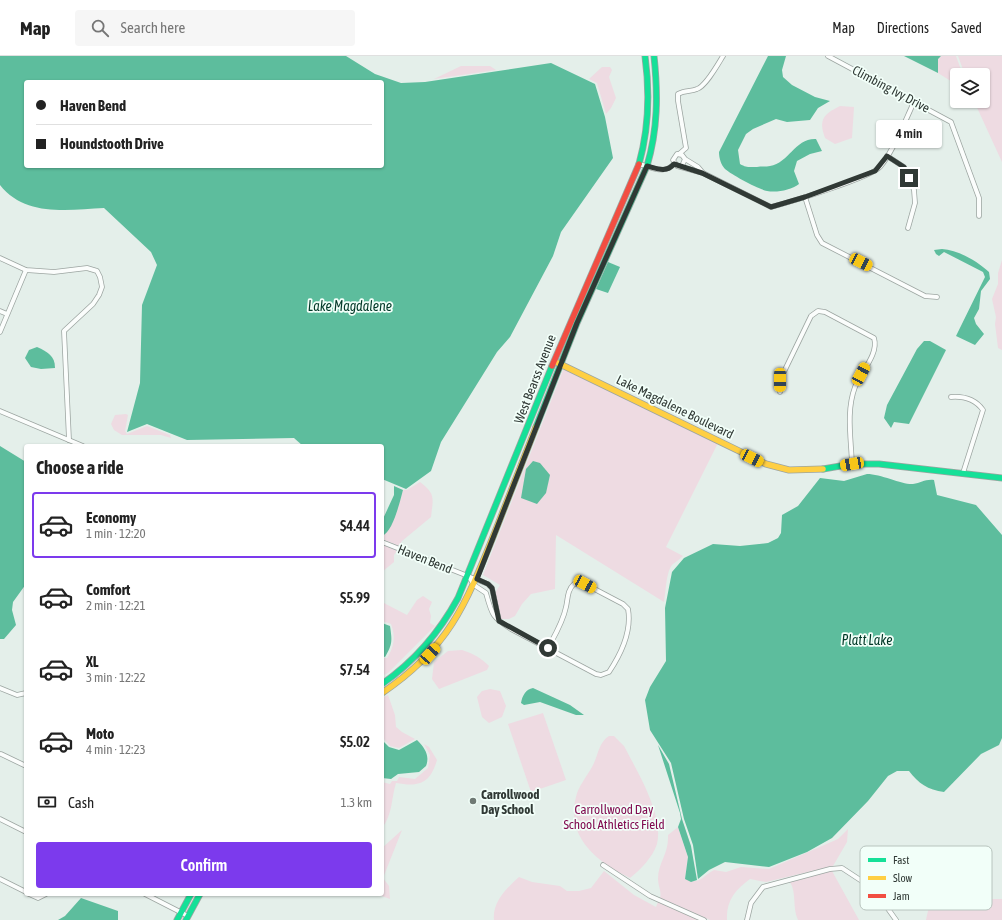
<!DOCTYPE html>
<html lang="en">
<head>
<meta charset="utf-8">
<style>
  body { margin:0; font-family:"Asap Condensed",sans-serif; background:#f6f6f6; color:#222; height:100vh; display:flex; flex-direction:column; font-size:15px; white-space:nowrap }
  * { box-sizing:border-box; margin:0 }
  p { font-size:13px; color:#767676 }
  .icon { flex:none; width:22px; height:22px; fill:none; stroke:currentColor; stroke-width:2; stroke-linecap:round; stroke-linejoin:round }
  .map { position:relative; flex:1; overflow:hidden }
  .sheet { position:absolute; left:24px; top:388px; width:360px; height:452px; display:flex; flex-direction:column; background:#fff; border-radius:4px; box-shadow:0 1px 3px #0004 }
  .sheet>* { flex:none }
  .top-card { position:absolute; left:24px; top:24px; width:360px; height:88px; border-radius:4px; box-shadow:0 1px 3px #0004; display:grid; align-content:center; height:88px; padding:0 12px; background:#fff }
  .controls { position:absolute; left:950px; top:12px; display:grid; gap:8px }
  .controls a { display:grid; place-items:center; width:40px; height:40px; border-radius:4px; background:#fff; box-shadow:0 1px 3px #0004; font-size:20px }
  .end { position:absolute; width:18px; height:18px; margin:-9px; border:5px solid #303935; background:#fff; box-shadow:0 0 0 2px #fff }
  .from { border-radius:50% }
  .bubble { position:absolute; height:28px; border-radius:4px; background:#fff; box-shadow:0 1px 3px #0004; font-size:13px; font-weight:600; line-height:28px; text-align:center }
  .car { position:absolute; width:12px; height:24px; margin:-12px -6px; border-radius:5px; box-shadow:0 0 3px 1px #0007; background:linear-gradient(#f5c518 24%,#345 0 40%,#f5c518 0 76%,#345 0 86%,#f5c518 0) }
  .top-card b { display:flex; align-items:center; gap:14px; height:38px; font-size:15px }
  .top-card b+b { border-top:1px solid #e0e0e0 }
  .top-card i { width:10px; height:10px; background:#222 }
  ul { padding:0; list-style:none }
  li { display:flex; align-items:center; gap:12px; height:66px; margin:0 8px 6px; padding:0 4px; border:2px solid transparent; border-radius:4px }
  li div { flex:1 }
  li b { display:block; font-size:15px }
  li em { font-style:normal; font-weight:600 }
  li.active { border-color:#7c3aed }
  li>.icon { width:36px; height:36px; stroke-width:1.5 }
  h2 { padding:0 12px; font-size:18px; line-height:48px }
  .pay { display:flex; align-items:center; gap:10px; height:44px; padding:0 12px; font-size:15px }
  .pay p { margin-inline-start:auto }
  .button { display:flex; gap:8px; margin-top:auto; padding:8px 12px }
  .button a { flex:1; height:46px; border-radius:4px; background:#7c3aed; color:#fff; font-size:16px; font-weight:600; line-height:46px; text-align:center }
  header { display:flex; align-items:center; gap:24px; box-sizing:border-box; height:56px; padding:0 20px; background:#fff; border-bottom:1px solid #e0e0e0 }
  header strong { font-size:19px }
  nav { display:flex; gap:22px; margin-inline-start:auto; font-size:14px }
  .search { width:280px; height:36px; background:#f6f6f6; display:flex; align-items:center; gap:10px; box-sizing:border-box; padding:0 14px; border-radius:4px; color:#767676; font-size:15px }
  .map>svg:first-child { display:block }
  .green { fill:#eedbe2 }
  .water { fill:#5dbd9d; fill-rule:evenodd }
  .lines { fill:none; stroke-linecap:round; stroke-linejoin:round }
  .street-casing { stroke:#9ca5a1; stroke-width:5.5 }
  .fast-casing { stroke:#9ca5a1; stroke-width:7 }
  .slow-casing { stroke:#9ca5a1; stroke-width:7 }
  .jam-casing { stroke:#9ca5a1; stroke-width:7 }
  .street { stroke:#fbfdfc; stroke-width:4 }
  .fast { stroke:#16e098; stroke-width:5.5 }
  .slow { stroke:#ffcf43; stroke-width:5.5 }
  .jam { stroke:#f24e42; stroke-width:5.5 }
  .route { stroke:#303935; stroke-width:5 }
  .poi-dot { fill:#6f7974; stroke:#f2fff9; stroke-width:1.5 }
  .labels { text-anchor:middle; dominant-baseline:central; stroke-width:3.5; stroke-linejoin:round; paint-order:stroke }
  .street-label { font-size:13px; fill:#303935; stroke:#f2fff9 }
  .poi-label { font-size:13px; font-weight:bold; fill:#303935; stroke:#f2fff9; text-anchor:start }
  .park-label { font-size:13px; fill:#810b50; stroke:#f2fff9 }
  .water-label { font-size:14px; font-style:italic; fill:#013827; stroke:#f2fff9 }
  .key { fill:#f2fff9; stroke:#b8c4be; stroke-width:1 }
  .key-label { font-size:11px; fill:#303935 }
</style>
</head>
<body>
<header>
<strong>Map</strong>
<div class="search"><svg class="icon" aria-label="search" viewBox="0 0 24 24"><circle cx="10" cy="10" r="6"/><path d="M15 15l6 6"/></svg>Search here</div>
<nav><a>Map</a><a>Directions</a><a>Saved</a></nav>
</header>
<div class="map">
<svg width="1002" height="864" viewBox="0 0 1002 864">
  <rect width="100%" height="100%" fill="#e4efea"/>
  <!-- green -->
  <g class="green">
    <path d="M941,0H956L963,19H957V29L938,17V2Z"/>
    <path d="M958,0H1002V106L974,45H983V19H965Z"/>
    <path d="M461,10H490L496,14L434,23Z"/>
    <path d="M602,11H610L612,14L609,21L616,42L611,52L606,58L597,27L589,23Z"/>
    <path d="M840,50L854,51L852,82L835,88L825,82C818,63 824,58 840,50Z"/>
    <path d="M1002,204V294L998,292L995,268L996,261L992,243L998,228V217Z"/>
    <path d="M564,312L718,387L666,491L683,500C680,503 677,505 673,508C666,514 666,536 664,546L556,479L555,533L531,538L522,548L515,560L509,563H500L495,537L500,529L483,519Z"/>
    <path d="M126,358L128,359L125,375L127,378L147,370L170,379L171,382L161,379H122L114,374L111,368L115,359Z"/>
    <path d="M420,426C436,438 433,442 431,461L402,485L399,490L382,483V480L400,445L403,434H407Z"/>
    <path d="M382,488L397,495L394,499V506L382,516Z"/>
    <path d="M423,540L432,546L429,553L431,560L430,567L435,570L388,617L382,620V602H387C394,591 396,581 391,568L382,565V546L407,559L417,544Z"/>
    <path d="M462,594C474,598 481,602 489,610L487,614L439,633L432,623L434,606L448,595Z"/>
    <path d="M490,633L500,635L506,650L502,661L489,667L482,661L477,641L482,635Z"/>
    <path d="M388,639L395,659L396,671L402,676L415,683L399,692L390,690L384,683L382,642Z"/>
    <path d="M543,657L566,724L531,736L508,668Z"/>
    <path d="M609,680H614L624,690C637,715 664,759 657,788C653,801 640,814 630,822C598,807 565,781 576,741C578,731 587,720 592,711C598,701 598,687 609,680Z"/>
    <path d="M424,688L429,691L437,704C430,728 419,731 396,727C391,743 393,758 382,772V726L390,728L392,725H397L399,721L415,723L428,712L430,699Z"/>
    <path d="M678,771L688,801L685,823C701,829 701,821 714,814L726,816L741,811L769,813L838,783L848,773L847,786L833,810L766,826L750,823C735,834 726,845 727,864H710L660,842C662,836 658,830 658,823C658,806 669,798 668,779Z"/>
    <path d="M402,774L383,822L389,830L390,843L376,838H382V792Z"/>
    <path d="M604,815L634,839L656,851L658,846L699,864H494C492,846 507,832 519,821L532,826L560,830L567,835H579L591,832Z"/>
    <path d="M832,815L859,864H798C792,852 797,837 790,826Z"/>
    <path d="M943,835L972,843H1002V864H926C930,849 928,844 943,835Z"/>
  </g>
  <!-- water -->
  <g class="water">
    <path d="M0,0H346L375,18L401,27L425,26L551,7L595,28L605,61L613,102L561,176L553,200L510,281L497,296L441,386L431,415L406,433L382,423V390H303L294,382L187,384L147,368L127,376L140,327L142,249L157,209L151,196L104,152C68,154 25,161 0,129ZM26,26H382V110H26Z"/>
    <path d="M768,0H786L782,14L783,21L792,29L815,41L830,45L818,52L810,64L787,66L776,63L753,73L746,78L738,94L740,108C747,112 749,111 757,111C761,110 766,111 770,110C789,107 795,82 816,83L822,95L810,98L797,105L794,115L799,128C791,134 777,137 767,135C758,133 732,119 725,113C721,109 719,102 719,96Z"/>
    <path d="M904,0H941L938,3V17Z"/>
    <path d="M942,193C958,194 977,205 989,216L990,223L981,235L979,253L974,262L976,268L984,278L975,289L956,280L985,221L983,216L944,196L939,200L936,198L934,194Z"/>
    <path d="M608,206L620,211L608,237L596,233Z"/>
    <path d="M924,285H930L946,294L909,368L894,366L891,372L884,362L887,349L917,293Z"/>
    <path d="M37,291C48,296 55,300 55,312L41,313L31,311L25,302L29,294Z"/>
    <path d="M0,390L26,406V528L13,546L12,554L16,569L4,583H0Z"/>
    <path d="M533,405L540,407L550,419L546,437L537,448L521,442L526,413Z"/>
    <path d="M867,418C881,418 903,429 913,428C921,427 925,423 934,424L937,439L976,449L1002,479V682L999,689L981,698L944,736C928,734 918,727 909,715H897L888,720L868,745L832,782L807,796L769,811L725,806L709,814L698,823L693,789L684,763L671,707L650,674L645,644L650,631L666,605L665,552L672,516L684,502L713,488L740,490L768,487L778,482L781,477L782,459L798,450L820,422L844,425Z"/>
    <path d="M394,430L403,434C400,445 393,476 382,480V465L394,439Z"/>
    <path d="M382,567L390,570C392,584 393,588 385,601L382,600Z"/>
    <path d="M533,632L570,649L584,659H576L540,646L524,649L521,647C522,640 526,633 533,632Z"/>
    <path d="M382,684L389,691L399,694L417,684C425,692 430,700 426,710L419,716L398,718L391,723L382,722Z"/>
    <path d="M658,689L669,708L682,763L691,790L697,824L691,826L685,823L688,801L678,771L681,763L680,757Z"/>
    <path d="M81,842L118,855V864H58L65,860Z"/>
  </g>
  <g class="lines">
    <!-- street casing -->
    <g class="street-casing">
      <g id="street">
        <path d="M828,0L951,66L979,142V160"/>
        <path d="M679,98L686,92L678,45V38C685,34 691,36 697,33C706,30 718,8 723,0"/>
        <path d="M887,100L904,111L914,134L915,147L908,172"/>
        <path d="M639,108C652,111 664,119 674,108"/>
        <path d="M682,110L685,103L682,99L677,98L673,104L677,110L703,117L698,111L685,103"/>
        <path d="M703,117L771,151C790,146 870,122 880,111C893,96 905,65 914,46"/>
        <path d="M805,141L817,179L822,187L925,240L937,241"/>
        <path d="M0,202L26,214L54,216L87,212L97,215L100,221L102,231L99,239L93,248L64,275L69,384"/>
        <path d="M0,255L7,258"/>
        <path d="M0,276L26,214"/>
        <path d="M780,336V324L811,260L818,255L825,256L874,282C879,298 861,316 855,331C846,355 851,382 852,408"/>
        <path d="M951,341C964,340 975,343 983,354L963,417"/>
        <path d="M0,355L83,390"/>
        <path d="M382,486L488,528L492,532L499,565"/>
        <path d="M469,521L474,529L486,537C492,559 492,561 511,573L596,618L601,619L609,616C621,598 632,575 628,553L623,548L585,528H574C567,534 568,543 566,551C563,566 555,579 548,592"/>
        <path d="M0,632L17,639L26,637"/>
        <path d="M1,698L26,710"/>
        <path d="M0,763L26,776"/>
        <path d="M603,809L650,840L704,864"/>
        <path d="M0,823L26,836"/>
        <path d="M29,838L38,842L46,838"/>
        <path d="M145,838L188,860"/>
        <path d="M747,864L751,847L763,831L830,813L842,812L874,833L896,864"/>
      </g>
    </g>
    <!-- fast casing -->
    <g class="fast-casing">
      <g id="fast">
        <path d="M639,108C649,72 650,37 645,0"/>
        <path d="M536,371L577,267L647,110C658,73 658,38 654,0"/>
        <path d="M823,413L852,408H879L1002,422"/>
        <path d="M382,628C415,605 439,577 458,542L552,310"/>
        <path d="M177,864L191,838"/>
        <path d="M186,864L200,838"/>
      </g>
    </g>
    <!-- slow casing -->
    <g class="slow-casing">
      <g id="slow">
        <path d="M558,307L766,408L789,414L823,413"/>
        <path d="M382,637C449,592 466,548 495,476C509,441 522,406 536,371"/>
      </g>
    </g>
    <!-- jam casing -->
    <g class="jam-casing">
      <path id="jam" d="M552,310L639,108"/>
    </g>
    <!-- street -->
    <use href="#street" class="street"/>
    <!-- fast -->
    <use href="#fast" class="fast"/>
    <!-- slow -->
    <use href="#slow" class="slow"/>
    <!-- jam -->
    <use href="#jam" class="jam"/>
  </g>
  <g class="lines">
    <!-- route -->
    <path class="route" d="M548,592L499,565L492,532L488,528L477,523L577,267L647,110C658,113 666,117 674,108L702,117L771,151L805,141L875,115L887,100L904,111L909,122"/>
  </g>
  <!-- markers -->
  <circle class="poi-dot" cx="473" cy="745" r="4"/>
  <g class="labels">
    <!-- street labels -->
    <g class="street-label">
      <text transform="translate(891 33) rotate(28)">Climbing Ivy Drive</text>
      <text transform="translate(535 323) rotate(-69)">West Bearss Avenue</text>
      <text transform="translate(675 351) rotate(26)">Lake Magdalene Boulevard</text>
      <text transform="translate(425 503) rotate(22)">Haven Bend</text>
    </g>
    <!-- poi labels -->
    <g class="poi-label">
      <text x="481" y="738">Carrollwood<tspan x="481" dy="15">Day School</tspan></text>
    </g>
    <!-- park labels -->
    <g class="park-label">
      <text x="614" y="753">Carrollwood Day<tspan x="614" dy="15">School Athletics Field</tspan></text>
    </g>
    <!-- water labels -->
    <g class="water-label">
      <text x="350" y="250">Lake Magdalene</text>
      <text x="867" y="584">Platt Lake</text>
    </g>
  </g>
  <!-- legend -->
  <rect x="860" y="790" width="132" height="64" rx="6" class="key"/>
  <rect x="868" y="802" width="18" height="4" fill="#16e098"/>
  <rect x="868" y="820" width="18" height="4" fill="#ffcf43"/>
  <rect x="868" y="838" width="18" height="4" fill="#f24e42"/>
  <g class="key-label">
    <text x="893" y="808">Fast</text>
    <text x="893" y="826">Slow</text>
    <text x="893" y="844">Jam</text>
  </g>
</svg>
<div class="controls">
<a><svg class="icon" aria-label="layers" viewBox="0 0 24 24"><path d="M12 4l9 5-9 5-9-5zM3 14l9 5 9-5"/></svg></a>
</div>
<i class="end from" style="left:548px;top:592px"></i>
<i class="end" style="left:909px;top:122px"></i>
<div class="bubble" style="left:876px;top:64px;width:66px">4 min</div>
<i class="car" style="left:861px;top:206px;rotate:117deg"></i>
<i class="car" style="left:861px;top:318px;rotate:28deg"></i>
<i class="car" style="left:780px;top:324px;rotate:180deg"></i>
<i class="car" style="left:752px;top:402px;rotate:116deg"></i>
<i class="car" style="left:852px;top:408px;rotate:260deg"></i>
<i class="car" style="left:585px;top:528px;rotate:118deg"></i>
<i class="car" style="left:430px;top:598px;rotate:42deg"></i>
<div class="top-card">
<b><i class="from"></i>Haven Bend</b>
<b><i></i>Houndstooth Drive</b>
</div>
<section class="sheet">
<h2>Choose a ride</h2>
<ul>
<li class="active"><svg class="icon" aria-label="car" viewBox="0 0 24 24"><path d="M5 17H2v-5l4-1 3-4h7l3 4 3 1v5h-3M9 17h6M6 11h13"/><circle cx="7" cy="17" r="2"/><circle cx="17" cy="17" r="2"/></svg><div><b>Economy</b><p>1 min · 12:20</p></div><em>$4.44</em></li>
<li><svg class="icon" aria-label="car" viewBox="0 0 24 24"><path d="M5 17H2v-5l4-1 3-4h7l3 4 3 1v5h-3M9 17h6M6 11h13"/><circle cx="7" cy="17" r="2"/><circle cx="17" cy="17" r="2"/></svg><div><b>Comfort</b><p>2 min · 12:21</p></div><em>$5.99</em></li>
<li><svg class="icon" aria-label="car" viewBox="0 0 24 24"><path d="M5 17H2v-5l4-1 3-4h7l3 4 3 1v5h-3M9 17h6M6 11h13"/><circle cx="7" cy="17" r="2"/><circle cx="17" cy="17" r="2"/></svg><div><b>XL</b><p>3 min · 12:22</p></div><em>$7.54</em></li>
<li><svg class="icon" aria-label="car" viewBox="0 0 24 24"><path d="M5 17H2v-5l4-1 3-4h7l3 4 3 1v5h-3M9 17h6M6 11h13"/><circle cx="7" cy="17" r="2"/><circle cx="17" cy="17" r="2"/></svg><div><b>Moto</b><p>4 min · 12:23</p></div><em>$5.02</em></li>
</ul>
<div class="pay"><svg class="icon" aria-label="cash" viewBox="0 0 24 24"><path d="M3 7h18v10H3z"/><circle cx="12" cy="12" r="2"/></svg>Cash<p>1.3 km</p></div>
<div class="button"><a>Confirm</a></div>
</section>
</div>
</body>
</html>
